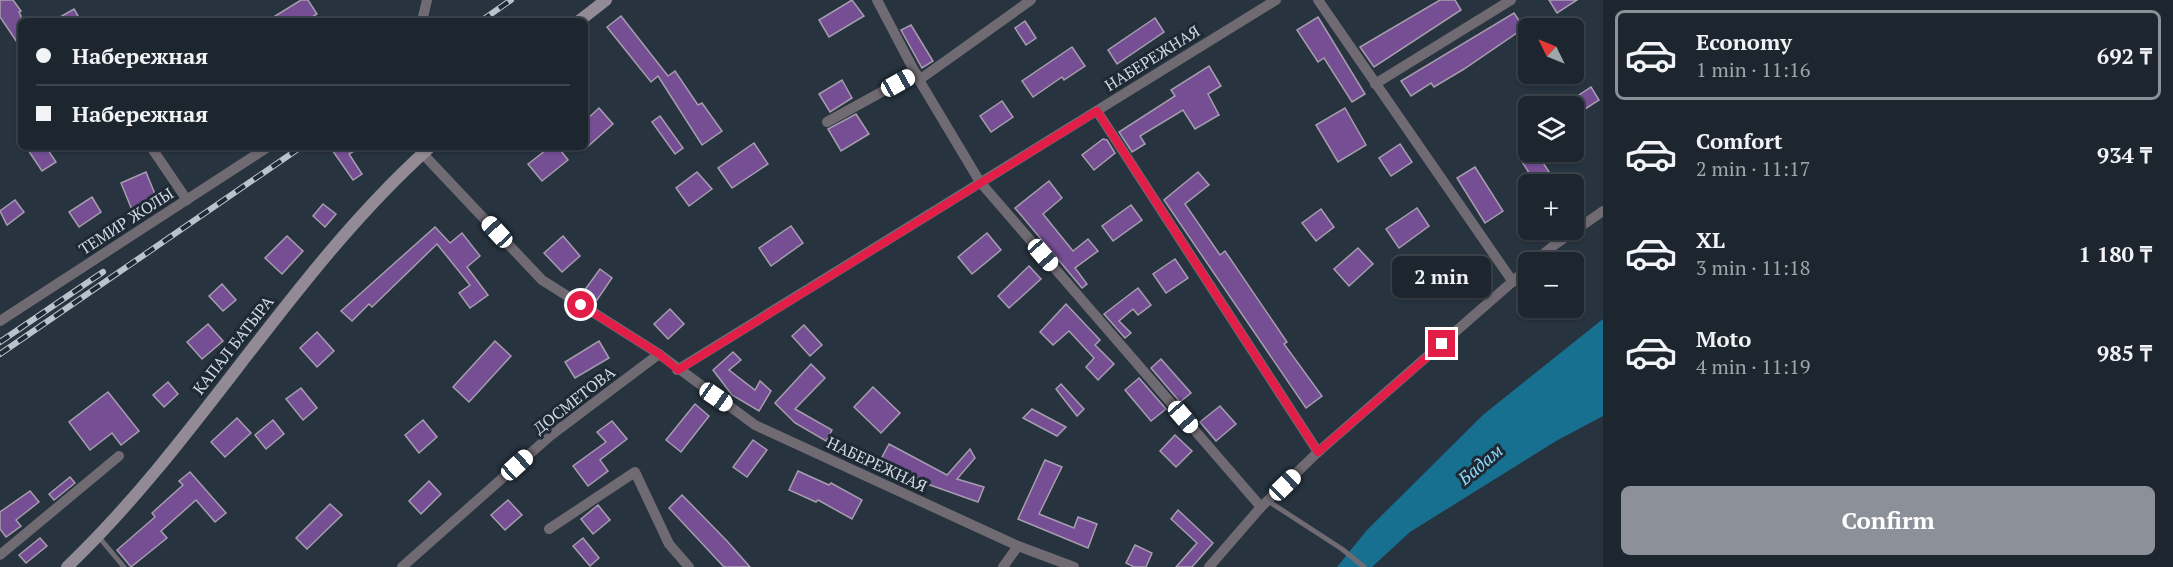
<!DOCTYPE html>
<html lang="en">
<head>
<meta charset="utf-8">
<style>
  body { margin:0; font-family:"PT Serif",serif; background:#252e37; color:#f1f3f6; height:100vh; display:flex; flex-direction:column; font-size:22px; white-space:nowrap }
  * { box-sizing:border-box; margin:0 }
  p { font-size:20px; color:#a0a5aa }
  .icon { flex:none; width:33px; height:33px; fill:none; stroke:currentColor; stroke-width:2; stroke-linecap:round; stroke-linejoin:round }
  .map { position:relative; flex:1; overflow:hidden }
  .drawer { display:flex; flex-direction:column; background:#1d262f; width:570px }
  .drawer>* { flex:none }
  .top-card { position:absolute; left:18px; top:18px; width:570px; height:132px; border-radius:9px; box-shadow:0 2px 4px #0004,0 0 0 2px #3b434b; display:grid; align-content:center; height:132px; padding:0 18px; background:#1d262f }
  .needle { width:39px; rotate:313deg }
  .fabs { position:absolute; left:1518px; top:18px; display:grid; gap:12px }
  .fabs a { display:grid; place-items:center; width:66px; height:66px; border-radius:9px; background:#1d262f; box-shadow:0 2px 4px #0004,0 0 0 2px #3b434b; font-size:30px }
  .end { position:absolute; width:27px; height:27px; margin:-14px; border:8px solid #e11d48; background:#fff; box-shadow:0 0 0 3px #fff }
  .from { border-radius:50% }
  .bubble { position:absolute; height:42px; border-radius:9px; background:#1d262f; box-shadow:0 2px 4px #0004,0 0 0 2px #3b434b; font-size:20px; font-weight:700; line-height:42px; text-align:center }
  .car { position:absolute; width:18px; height:36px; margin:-18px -9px; border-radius:8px; box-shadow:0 0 4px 2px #0007; background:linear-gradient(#fff 24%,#345 0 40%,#fff 0 76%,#345 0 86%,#fff 0) }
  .top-card b { display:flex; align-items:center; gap:21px; height:57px; font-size:22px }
  .top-card b+b { border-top:2px solid #3b434b }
  .top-card i { width:15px; height:15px; background:#f1f3f6 }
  ul { padding:10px 0 0; list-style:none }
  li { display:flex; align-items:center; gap:18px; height:90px; margin:0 12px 9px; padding:0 6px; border:3px solid transparent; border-radius:9px }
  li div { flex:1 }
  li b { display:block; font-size:22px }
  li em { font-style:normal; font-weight:700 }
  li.active { border-color:#8c9099 }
  li>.icon { width:54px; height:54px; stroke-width:1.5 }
  .primary-button { display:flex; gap:12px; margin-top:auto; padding:12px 18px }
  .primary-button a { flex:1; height:69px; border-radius:9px; background:#8c9099; color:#fff; font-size:24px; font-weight:700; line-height:69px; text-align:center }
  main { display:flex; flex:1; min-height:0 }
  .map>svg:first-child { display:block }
  .water { fill:#187090 }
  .building { fill:#754e94; stroke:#a69dae; stroke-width:1.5 }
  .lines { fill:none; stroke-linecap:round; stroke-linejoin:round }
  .service { stroke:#706b72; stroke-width:5 }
  .minor { stroke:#706b72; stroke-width:10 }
  .secondary { stroke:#928b96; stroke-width:12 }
  .rail-casing { stroke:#bac2cb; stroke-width:6 }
  .rail { stroke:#1d2935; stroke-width:4; stroke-dasharray:11; stroke-linecap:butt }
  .route { stroke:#e11d48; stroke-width:8 }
  .labels { text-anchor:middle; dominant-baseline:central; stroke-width:6; stroke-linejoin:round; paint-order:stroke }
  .street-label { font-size:16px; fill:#d1d8e0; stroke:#1d2935 }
  .water-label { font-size:18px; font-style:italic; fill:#8fd9fa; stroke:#1d2935 }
</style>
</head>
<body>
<main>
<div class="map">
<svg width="1603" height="567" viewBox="0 0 1603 567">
  <rect width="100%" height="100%" fill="#27333f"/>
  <!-- water -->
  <path class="water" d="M1603,319V416L1556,441L1410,532L1372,567H1337L1367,530L1484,414Z"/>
  <!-- building -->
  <g class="building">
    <path d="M0,0H13L21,11L19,12L21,16V48L0,17Z"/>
    <path d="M301,0H308L317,14L306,21H267Z"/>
    <path d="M852,0L864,16L829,37L819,20Z"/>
    <path d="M1440,0H1455L1461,10L1374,67L1360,47Z"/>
    <path d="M1549,0H1577L1557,13Z"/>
    <path d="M74,9L81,21H53Z"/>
    <path d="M1514,13L1524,28L1464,69L1434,87L1431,83L1411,96L1401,81Z"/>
    <path d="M621,16L668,76L675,71L698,105L702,103L722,131L702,145L658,76L651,82L607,27Z"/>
    <path d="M1318,17L1365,94L1352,102L1324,58L1318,62L1297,30Z"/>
    <path d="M1155,18L1164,32L1117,64L1108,50Z"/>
    <path d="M1025,21L1036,38L1026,45L1015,28Z"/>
    <path d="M911,25L933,61L922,68L901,30Z"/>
    <path d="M1072,47L1085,66L1064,80L1062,77L1033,97L1022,81Z"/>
    <path d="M1209,66L1221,86L1208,94L1219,115L1195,129L1183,110L1140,136L1145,144L1132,152L1119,132L1175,96L1171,90Z"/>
    <path d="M842,80L852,98L830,112L819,94Z"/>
    <path d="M1591,87L1599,100L1579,113L1570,101Z"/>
    <path d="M1002,101L1013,117L991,132L980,116Z"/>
    <path d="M599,108L613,124L585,149V121Z"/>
    <path d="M1345,108L1366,145L1338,162L1316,125Z"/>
    <path d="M856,114L869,134L841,151L828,129Z"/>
    <path d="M660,116L683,148L675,154L652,122Z"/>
    <path d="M1103,139L1107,140L1115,153L1094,170L1082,155Z"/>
    <path d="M754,143L768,164L732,188L718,168Z"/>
    <path d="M1400,144L1412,162L1391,176L1379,158Z"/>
    <path d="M26,147H46L56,162L42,171Z"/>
    <path d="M330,147H361L349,154L362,174L353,180Z"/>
    <path d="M550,147H558L568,160L542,181L528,164Z"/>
    <path d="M1527,152H1536L1557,184H1536L1519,157Z"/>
    <path d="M1475,167L1503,211L1485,223L1457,178Z"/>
    <path d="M146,172L157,199L132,210L121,183Z"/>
    <path d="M697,172L712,189L689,206L676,188Z"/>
    <path d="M1198,172L1209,185L1185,204L1220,255L1225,251L1287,342L1284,344L1322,396L1306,408L1164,200Z"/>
    <path d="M1049,181L1062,198L1043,214L1073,251L1088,239L1098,251L1075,268L1087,284L1082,288L1015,208Z"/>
    <path d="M92,197L101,212L79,227L69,212Z"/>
    <path d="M15,200L24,212L7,225L0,211Z"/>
    <path d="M323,204L336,214L325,227L313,216Z"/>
    <path d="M1131,205L1142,220L1113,241L1102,226Z"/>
    <path d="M1417,208L1429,226L1399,248L1386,229Z"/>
    <path d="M1321,209L1334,227L1316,241L1302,223Z"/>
    <path d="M791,226L803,243L771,266L759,248Z"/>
    <path d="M435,227L450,243L462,233L480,256L467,267L488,295L470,308L459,293L470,285L437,244L372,307L369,304L352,321L341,311Z"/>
    <path d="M987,233L1001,250L972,274L958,257Z"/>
    <path d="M287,236L303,251L282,274L265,258Z"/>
    <path d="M563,236L580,256L562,272L544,253Z"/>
    <path d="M1358,248L1373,264L1349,286L1334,269Z"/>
    <path d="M1175,259L1188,278L1166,293L1153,274Z"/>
    <path d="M1029,266L1041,279L1009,308L998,296Z"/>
    <path d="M600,269L612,278L597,300L584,291Z"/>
    <path d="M222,284L236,300L223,311L209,296Z"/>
    <path d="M1138,288L1151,305L1138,315L1133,309L1119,321L1131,333L1125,338L1104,314Z"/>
    <path d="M1066,304L1100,340L1095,345L1114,364L1098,380L1086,367L1094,358L1069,331L1053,345L1040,332Z"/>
    <path d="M670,309L684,324L668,339L654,324Z"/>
    <path d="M208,324L223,341L202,359L187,342Z"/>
    <path d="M804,325L822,345L810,356L792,336Z"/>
    <path d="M317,332L334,351L317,367L300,348Z"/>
    <path d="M495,341L511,356L469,402L453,387Z"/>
    <path d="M599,341L609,358L575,378L565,362Z"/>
    <path d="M733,352L741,360L729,370L755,390L760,381L771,391L759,411L732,395L713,370Z"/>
    <path d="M1161,359L1191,393L1180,402L1151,368Z"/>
    <path d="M811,364L825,378L795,409L832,430L826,441L795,423L775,403Z"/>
    <path d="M1139,378L1166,409L1151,421L1125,390Z"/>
    <path d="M168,382L178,394L164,407L153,395Z"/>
    <path d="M1061,384L1084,409L1077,416L1056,389Z"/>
    <path d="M873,387L900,413L881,433L854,407Z"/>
    <path d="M301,388L317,408L303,420L286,399Z"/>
    <path d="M108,392L139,431L121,445L112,433L90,450L69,422Z"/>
    <path d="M695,404L709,416L681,452L666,440Z"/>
    <path d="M1220,406L1236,424L1216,441L1200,422Z"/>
    <path d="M1032,409L1066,427L1057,436L1023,418Z"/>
    <path d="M237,418L251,433L225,457L211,442Z"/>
    <path d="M273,420L284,434L266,449L255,435Z"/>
    <path d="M423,420L437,437L419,453L405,435Z"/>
    <path d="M612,421L627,439L600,460L608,471L588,486L573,466L606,442L597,432Z"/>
    <path d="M1175,435L1192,451L1176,467L1160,451Z"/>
    <path d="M753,440L767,450L747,477L733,467Z"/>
    <path d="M889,444L947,475L970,449L975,458L957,479L984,487L978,502L930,485L881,459Z"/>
    <path d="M1045,460L1062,467L1039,514L1074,528L1078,517L1097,524L1088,548L1018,519Z"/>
    <path d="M798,471L829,485L831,483L862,500L852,519L818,500L816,502L789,490Z"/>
    <path d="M190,472L226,513L215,522L196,500L161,531L167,538L131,567L117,550L155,517L152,513L183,485L179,481Z"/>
    <path d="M70,477L75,483L54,500L49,494Z"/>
    <path d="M429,481L441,494L421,514L409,501Z"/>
    <path d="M30,491L39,502L16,520L21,526L6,537L0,529V512Z"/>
    <path d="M682,495L727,541L750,567H724L669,508Z"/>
    <path d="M508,500L522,515L505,530L491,515Z"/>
    <path d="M330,504L342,515L307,549L296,538Z"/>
    <path d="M598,505L610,520L593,534L581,519Z"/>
    <path d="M1178,510L1213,543L1192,567H1176L1197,543L1171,519Z"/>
    <path d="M40,538L47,546L26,563L19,555Z"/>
    <path d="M583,538L599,558L590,566L573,546Z"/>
    <path d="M1135,545L1152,553L1146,567H1134L1126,563Z"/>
  </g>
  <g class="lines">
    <!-- service -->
    <g class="service">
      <path d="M1268,501L1342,549L1364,567"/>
      <path d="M98,536L124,567"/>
    </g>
    <!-- minor -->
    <g class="minor">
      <path d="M877,0L919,80L980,182L1261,507"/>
      <path d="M1318,0L1513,282"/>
      <path d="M422,21L427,0"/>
      <path d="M919,80L1031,0"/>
      <path d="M1375,84L1511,0"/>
      <path d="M1097,111L1318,452"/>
      <path d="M827,122L916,73"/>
      <path d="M151,147L187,200"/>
      <path d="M423,154L542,280L659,354L755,425L1018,546L1074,567"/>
      <path d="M1534,262L1553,246L1603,211"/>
      <path d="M0,321L268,147"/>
      <path d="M677,370L1276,0"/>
      <path d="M549,529L635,472L669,544L689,567"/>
      <path d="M0,555L119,456"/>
      <path d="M402,567L550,436L659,354"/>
      <path d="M1003,567L1018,546"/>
      <path d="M1209,567L1261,507L1318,452L1528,268"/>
    </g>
    <!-- secondary -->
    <g class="secondary">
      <path d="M579,21L606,0"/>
      <path d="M67,567C201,439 291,272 430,147"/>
    </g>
    <!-- rail casing -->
    <g class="rail-casing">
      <g id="rail">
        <path d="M481,21L511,0"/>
        <path d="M0,342L103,272"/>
        <path d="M0,354L301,147"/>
      </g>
    </g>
    <!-- rail -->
    <use href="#rail" class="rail"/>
  </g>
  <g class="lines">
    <!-- route -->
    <path class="route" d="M581,305L659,354L678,370L1097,111L1318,452L1442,344"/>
  </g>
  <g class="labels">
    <!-- street labels -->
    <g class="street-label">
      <text transform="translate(1152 58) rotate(-32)">НАБЕРЕЖНАЯ</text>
      <text transform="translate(126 221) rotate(-33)">ТЕМИР ЖОЛЫ</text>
      <text transform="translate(233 345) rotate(-52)">КАПАЛ БАТЫРА</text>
      <text transform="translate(574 400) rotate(-38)">ДОСМЕТОВА</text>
      <text transform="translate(877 464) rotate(25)">НАБЕРЕЖНАЯ</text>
    </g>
    <!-- water labels -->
    <g class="water-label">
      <text transform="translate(1480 464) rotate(-40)">Бадам</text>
    </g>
  </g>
</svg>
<div class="fabs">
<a><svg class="needle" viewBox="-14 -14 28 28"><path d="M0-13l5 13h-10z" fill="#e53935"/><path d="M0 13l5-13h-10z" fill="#a0a5aa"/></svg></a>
<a><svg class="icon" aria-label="layers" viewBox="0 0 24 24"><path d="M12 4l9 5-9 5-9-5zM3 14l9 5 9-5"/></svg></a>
<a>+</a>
<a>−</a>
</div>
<i class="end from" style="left:581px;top:305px"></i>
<i class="end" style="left:1442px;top:344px"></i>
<div class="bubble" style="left:1392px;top:256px;width:99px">2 min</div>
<i class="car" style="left:898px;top:83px;rotate:61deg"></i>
<i class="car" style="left:497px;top:232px;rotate:317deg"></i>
<i class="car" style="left:1043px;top:255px;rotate:139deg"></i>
<i class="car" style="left:716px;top:397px;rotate:125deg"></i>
<i class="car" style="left:1183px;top:417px;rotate:139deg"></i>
<i class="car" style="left:517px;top:465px;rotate:48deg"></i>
<i class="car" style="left:1285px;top:485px;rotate:46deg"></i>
<div class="top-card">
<b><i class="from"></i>Набережная</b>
<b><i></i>Набережная</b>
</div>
</div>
<section class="drawer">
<ul>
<li class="active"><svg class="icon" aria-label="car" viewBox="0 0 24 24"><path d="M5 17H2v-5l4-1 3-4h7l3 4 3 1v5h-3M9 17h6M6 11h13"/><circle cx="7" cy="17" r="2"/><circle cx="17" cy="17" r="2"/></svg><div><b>Economy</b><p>1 min · 11:16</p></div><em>692 ₸</em></li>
<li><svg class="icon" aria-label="car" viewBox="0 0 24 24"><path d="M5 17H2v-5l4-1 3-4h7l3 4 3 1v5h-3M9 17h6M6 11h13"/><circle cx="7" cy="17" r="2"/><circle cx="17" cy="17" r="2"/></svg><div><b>Comfort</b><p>2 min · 11:17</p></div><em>934 ₸</em></li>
<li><svg class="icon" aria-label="car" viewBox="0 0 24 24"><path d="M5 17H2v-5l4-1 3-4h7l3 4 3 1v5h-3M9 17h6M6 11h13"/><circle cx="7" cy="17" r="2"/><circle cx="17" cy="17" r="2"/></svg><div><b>XL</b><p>3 min · 11:18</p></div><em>1 180 ₸</em></li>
<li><svg class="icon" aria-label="car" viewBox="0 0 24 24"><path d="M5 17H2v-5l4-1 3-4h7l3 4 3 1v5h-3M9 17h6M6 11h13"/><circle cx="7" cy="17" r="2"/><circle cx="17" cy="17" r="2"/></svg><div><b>Moto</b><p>4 min · 11:19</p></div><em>985 ₸</em></li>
</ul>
<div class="primary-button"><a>Confirm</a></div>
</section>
</main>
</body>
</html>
